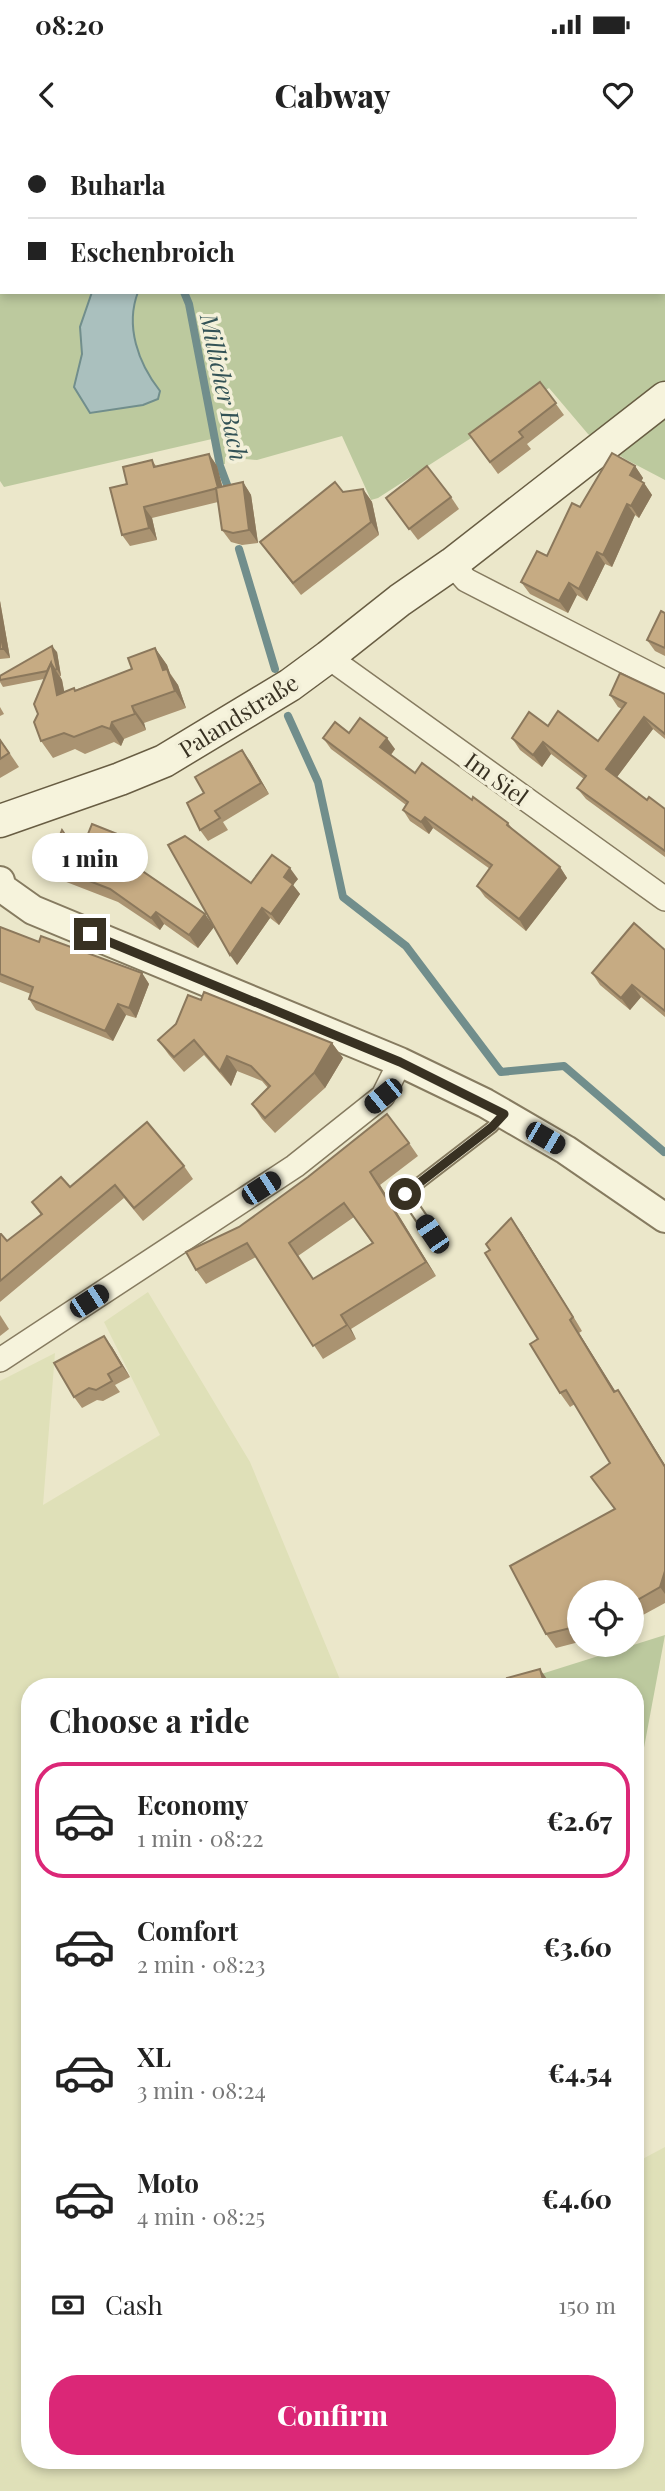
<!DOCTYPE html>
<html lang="en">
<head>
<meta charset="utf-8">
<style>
  body { margin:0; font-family:"Playfair Display",serif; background:#f6f6f6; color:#222; height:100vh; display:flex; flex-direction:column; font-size:26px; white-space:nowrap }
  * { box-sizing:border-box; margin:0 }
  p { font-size:23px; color:#767676 }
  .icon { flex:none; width:38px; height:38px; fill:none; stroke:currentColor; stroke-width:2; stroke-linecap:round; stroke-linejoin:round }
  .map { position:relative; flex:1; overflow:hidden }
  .drawer { position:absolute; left:21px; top:1538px; width:623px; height:791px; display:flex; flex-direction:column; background:#fff; border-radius:28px; box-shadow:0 4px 10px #0003 }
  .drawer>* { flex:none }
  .hud { position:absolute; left:0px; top:0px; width:665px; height:154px; box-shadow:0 4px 10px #0003; display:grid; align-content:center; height:154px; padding:0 28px; background:#fff }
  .buttons { position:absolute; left:567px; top:1440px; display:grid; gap:14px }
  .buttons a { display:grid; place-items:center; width:77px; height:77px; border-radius:50%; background:#fff; box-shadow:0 4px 10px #0003; font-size:35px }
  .end { position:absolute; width:32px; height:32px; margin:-16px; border:9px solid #383122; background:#fff; box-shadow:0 0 0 4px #fff }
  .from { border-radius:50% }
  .bubble { position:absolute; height:49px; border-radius:24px; background:#fff; box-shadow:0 4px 10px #0003; font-size:23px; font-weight:800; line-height:49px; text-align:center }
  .car { position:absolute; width:21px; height:42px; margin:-21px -10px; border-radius:9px; box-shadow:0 0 5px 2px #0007; background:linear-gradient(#222 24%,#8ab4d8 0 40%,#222 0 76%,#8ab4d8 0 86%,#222 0) }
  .hud b { display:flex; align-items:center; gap:24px; height:66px; font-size:26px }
  .hud b+b { border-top:2px solid #e0e0e0 }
  .hud i { width:18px; height:18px; background:#222 }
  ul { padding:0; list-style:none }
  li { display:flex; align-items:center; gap:21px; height:116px; margin:0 14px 10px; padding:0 14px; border:4px solid transparent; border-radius:28px }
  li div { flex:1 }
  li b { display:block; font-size:26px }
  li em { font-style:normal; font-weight:800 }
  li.on { border-color:#db2777 }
  li>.icon { width:63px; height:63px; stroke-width:1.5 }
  h2 { padding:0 28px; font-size:32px; line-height:84px }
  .pay { display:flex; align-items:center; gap:18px; height:77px; padding:0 28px; font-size:26px }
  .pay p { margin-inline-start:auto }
  .primary-button { display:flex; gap:14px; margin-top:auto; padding:14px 28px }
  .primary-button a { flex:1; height:80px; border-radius:28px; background:#db2777; color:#fff; font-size:28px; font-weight:800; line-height:80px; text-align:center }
  .status { display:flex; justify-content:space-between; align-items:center; height:49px; padding:0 35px; background:#fff; direction:ltr }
  .status svg { height:19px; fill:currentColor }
  header { display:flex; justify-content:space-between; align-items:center; height:91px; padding:0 28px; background:#fff; font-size:32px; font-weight:800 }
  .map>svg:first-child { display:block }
  .farmland { fill:#dfe0b8 }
  .green { fill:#bcc99e; fill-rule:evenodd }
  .water { fill:#aac0be; stroke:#718e8c; stroke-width:2 }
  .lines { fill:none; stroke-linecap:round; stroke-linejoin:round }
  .stream { stroke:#718e8c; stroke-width:8 }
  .service-casing { stroke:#867b60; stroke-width:14 }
  .minor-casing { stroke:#867b60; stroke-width:26 }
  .tertiary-casing { stroke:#867b60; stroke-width:32 }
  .secondary-casing { stroke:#685d43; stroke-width:35 }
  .service { stroke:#f6f3dc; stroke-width:10 }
  .minor { stroke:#f6f3dc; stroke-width:23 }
  .tertiary { stroke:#f6f3dc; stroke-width:28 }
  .secondary { stroke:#f6f3dc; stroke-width:32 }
  .wall { fill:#aa9371; fill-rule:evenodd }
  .shaded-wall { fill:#8b785c }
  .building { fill:#c6ab83; stroke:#8b785c; stroke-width:2; fill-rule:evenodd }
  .route { stroke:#383122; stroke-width:9 }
  .labels { text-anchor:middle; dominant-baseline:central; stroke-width:7; stroke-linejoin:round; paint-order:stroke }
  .street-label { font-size:23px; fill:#383122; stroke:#f3f0d9 }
  .water-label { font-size:24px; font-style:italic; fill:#325256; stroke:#f3f0d9 }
</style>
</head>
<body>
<div class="status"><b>08:20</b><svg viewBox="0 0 49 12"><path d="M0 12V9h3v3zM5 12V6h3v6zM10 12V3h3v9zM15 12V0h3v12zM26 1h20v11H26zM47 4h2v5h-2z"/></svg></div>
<header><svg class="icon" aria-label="back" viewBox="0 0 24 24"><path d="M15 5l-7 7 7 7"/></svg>Cabway<svg class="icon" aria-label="heart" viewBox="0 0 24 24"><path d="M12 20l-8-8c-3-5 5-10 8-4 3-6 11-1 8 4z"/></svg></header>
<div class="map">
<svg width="665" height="2351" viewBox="0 0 665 2351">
  <rect width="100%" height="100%" fill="#ebe7ca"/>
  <!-- farmland -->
  <path class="farmland" d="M148,1152L250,1322L341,1542L333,1547H30V2320H635V2023L665,2007V2351H0V1241L55,1213L43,1365L160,1295L104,1182Z"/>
  <!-- green -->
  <g class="green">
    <path d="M0,0H665V340L625,319L588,294L549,248L378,358L371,360L342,296L257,320L225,317V324L218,325L212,299L4,347L0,341ZM2,2H663V152H2Z"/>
    <path d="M665,1495L635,1656V1547H500Z"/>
  </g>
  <!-- water -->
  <path class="water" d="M92,152H138C125,186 138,223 160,251L158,259L143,265L90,273L74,247L82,214L80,187Z"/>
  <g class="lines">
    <!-- stream -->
    <g class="stream">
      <path d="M122,0L124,2"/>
      <path d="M184,152L189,164L220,326L229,350"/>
      <path d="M239,409L275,529"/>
      <path d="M288,576L318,642L343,757L406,806L501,932L564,926L664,1012"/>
    </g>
    <!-- service casing -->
    <g class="service-casing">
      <path id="service" d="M432,1094L405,1054L492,987L502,976"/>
    </g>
    <!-- minor casing -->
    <g class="minor-casing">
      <g id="minor">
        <path d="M452,424L466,440L665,542"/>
        <path d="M328,517L665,759"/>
        <path d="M0,1220L295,1026L383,956L400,922"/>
      </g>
    </g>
    <!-- tertiary casing -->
    <g class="tertiary-casing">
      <path id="tertiary" d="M0,741L2,748L33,770L400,922L485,963L566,1010L665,1078"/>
    </g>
    <!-- secondary casing -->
    <g class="secondary-casing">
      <path id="secondary" d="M0,681L120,639L164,621L290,545L328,517L400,460L452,424L665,258"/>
    </g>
    <!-- service -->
    <use href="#service" class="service"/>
    <!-- minor -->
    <use href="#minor" class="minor"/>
    <!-- tertiary -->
    <use href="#tertiary" class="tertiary"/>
    <!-- secondary -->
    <use href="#secondary" class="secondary"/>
  </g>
  <!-- wall -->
  <g class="wall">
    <path d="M540,242L564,275L527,304L531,309L498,334L469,294Z"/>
    <path d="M209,314L217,326L222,346L243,342L251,355L258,403L242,405L231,402L222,390L218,362L152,378L157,400L130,406L122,395L127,344L152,320L156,326Z"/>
    <path d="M635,326L643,338L641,342L644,343L652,355L639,378L635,375L612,427L605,424L587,461L577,455L568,473L530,454L521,442L547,416L580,367Z"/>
    <path d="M363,349L372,362L379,395L301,455L260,402L343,352Z"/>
    <path d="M451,357L459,369L418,400L395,370Z"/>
    <path d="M0,461L10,518L0,519Z"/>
    <path d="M665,473V516L655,511L647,500Z"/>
    <path d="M155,508L167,525L170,533L178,545L186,568L144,583L146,590L124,599L121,606L114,602L85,614L75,609L53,618L41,601L38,574L44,539L3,547L0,542V536L57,512L61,536H60L62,540L64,552L75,550L132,529Z"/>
    <path d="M665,554V599L653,589L617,637L647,660L665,669V717L586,659L577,648L584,639L551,614L542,627L520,610L512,598L548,586L598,601L622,569L618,567L610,555Z"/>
    <path d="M0,567L4,574L0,576Z"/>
    <path d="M349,593L395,609L391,615L415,633L472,660L508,683L514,691L560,727L567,738L526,791L485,757L477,746L490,729L433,688L429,694L410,681L403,670L406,665L331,609L323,598Z"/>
    <path d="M0,599L19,627L0,638Z"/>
    <path d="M250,621L269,654L223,682L228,690L208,701L200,690L204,653Z"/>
    <path d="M134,710L129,725L205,774L214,787L198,808L164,784L160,790L118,762L56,738L48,725L79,715Z"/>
    <path d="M298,739L293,745L300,754L279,785L270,778L237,825L251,743Z"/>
    <path d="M0,787L39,802L142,833L149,844L136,878L126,875L113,901L36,870L29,859L31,854L0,842Z"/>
    <path d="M665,810V877L641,857L630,870L600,845L592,833Z"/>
    <path d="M201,860L332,903L343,918L325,948L275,993L262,979L252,964L268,948L262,941L237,931L231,946L204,915L184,932L169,915L158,900Z"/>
    <path d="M409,1003L418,1016L380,1045L436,1136L351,1189L356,1199L323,1219L256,1117L206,1144L196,1130L239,1087ZM354,1077L372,1103L313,1139L298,1116Z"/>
    <path d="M184,1026L193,1039L143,1081L124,1058L0,1162V1094L7,1101L41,1075L32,1062L70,1047Z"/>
    <path d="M521,1092L582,1191L579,1193L615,1251L618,1250L627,1263L665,1325V1463L632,1481V1452H579V1502L556,1508L546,1494L614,1370L610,1323L575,1264L570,1267L560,1253L538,1199L490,1110Z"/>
    <path d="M0,1175L9,1189L0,1196Z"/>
    <path d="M112,1207L130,1237L115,1245L120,1252L103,1261L97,1260L82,1268L74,1257Z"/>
  </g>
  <!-- shaded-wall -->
  <g class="shaded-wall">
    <path d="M209,314L217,326L226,360L218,348Z"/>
    <path d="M635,326L643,338L638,347L630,335Z"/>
    <path d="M243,342L251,355L258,403L249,390Z"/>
    <path d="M644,343L652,355L639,378L631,366Z"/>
    <path d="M363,349L372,362L379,395L371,382Z"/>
    <path d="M627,364L635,375L612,427L603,415Z"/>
    <path d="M144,367L152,378L157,400L149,388Z"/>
    <path d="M597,412L605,424L587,461L579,449Z"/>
    <path d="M569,443L577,455L568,473L559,461Z"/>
    <path d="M0,461L10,518L3,509L0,489Z"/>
    <path d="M52,506L57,512L61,536L57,529Z"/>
    <path d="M155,508L167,525L170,534L178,545L186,568L175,551L163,530Z"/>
    <path d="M51,523L62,540L68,571L57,555Z"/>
    <path d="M132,566L144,583L146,590L135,574Z"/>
    <path d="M644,577L653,589L614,641L606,629Z"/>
    <path d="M112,582L124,599L121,606L110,589Z"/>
    <path d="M387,598L395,609L388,618L380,607Z"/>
    <path d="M543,602L551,614L542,627L533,615Z"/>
    <path d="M242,610L250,621L269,654L261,643Z"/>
    <path d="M425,677L433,688L429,694L421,682Z"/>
    <path d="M125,697L134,710L123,746L115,734Z"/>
    <path d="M560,727L567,738L526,791L519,779Z"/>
    <path d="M290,728L298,739L293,745L300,754L279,785L271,774L284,737Z"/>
    <path d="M262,768L270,778L237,825L230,815Z"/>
    <path d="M156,772L164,784L160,790L151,778Z"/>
    <path d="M205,774L214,787L198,808L189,795Z"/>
    <path d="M142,833L149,844L136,878L129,868Z"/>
    <path d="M632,845L641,857L630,870L621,858Z"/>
    <path d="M118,864L126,875L113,901L105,891Z"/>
    <path d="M332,903L343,918L325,948L314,933Z"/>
    <path d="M227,916L237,931L231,946L220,931Z"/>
    <path d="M370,1032L380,1045L436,1136L426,1122Z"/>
    <path d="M511,1078L521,1092L582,1191L573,1177Z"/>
    <path d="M341,1175L351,1189L356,1199L347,1185Z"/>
    <path d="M570,1180L579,1193L624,1265L614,1252Z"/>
    <path d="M104,1196L112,1207L130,1237L122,1226Z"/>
    <path d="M618,1250L665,1325V1327Z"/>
    <path d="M665,1431V1454L660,1447Z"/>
    <path d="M540,1529L549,1542L550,1547H545Z"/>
  </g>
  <!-- building -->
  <g class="building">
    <path d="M540,242L556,263L519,292L523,297L490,322L469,294Z"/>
    <path d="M612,313L635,326L630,335L644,343L631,366L627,364L603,415L597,412L579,449L569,443L559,461L521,442L537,411L547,416L572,363L580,367Z"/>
    <path d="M209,314L218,348L144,367L149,388L122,395L110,348L127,344L123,327L152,320L154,327Z"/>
    <path d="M427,326L451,357L409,389L386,358Z"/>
    <path d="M243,342L249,390L233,393L222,390L216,348Z"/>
    <path d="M335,342L343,352L363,349L371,382L293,443L260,402Z"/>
    <path d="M661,471L665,473V508L647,500Z"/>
    <path d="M0,489L3,509H0Z"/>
    <path d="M52,506L57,529L55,530L51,523L47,531L0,540V536Z"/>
    <path d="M155,508L163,530L167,529L175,551L132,566L135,574L112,582L110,589L102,586L74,597L64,593L41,601L34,582L38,574L34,564L51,523L57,555L74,548L75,551L132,529L128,518Z"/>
    <path d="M620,533L665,554V594L644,577L606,629L647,660L649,657L665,669V711L577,648L586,636L543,602L533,615L512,598L529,572L548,586L558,571L598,601L626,563L610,555Z"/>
    <path d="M360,578L387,598L380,607L415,633L422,623L472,660L473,657L508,683L507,685L560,727L519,779L477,746L492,725L425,677L421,682L403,670L408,662L323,598L335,582L349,593Z"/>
    <path d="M0,600L9,613L0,619Z"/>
    <path d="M242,610L261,643L215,671L220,678L200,690L187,663L204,653L195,637Z"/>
    <path d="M92,684L125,697L115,734L132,724L205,774L189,795L156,772L151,778L110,749L48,725L62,690L79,715L83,712L82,709Z"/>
    <path d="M185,696L251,743L272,715L290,728L284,737L293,744L271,774L262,768L230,815L168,705Z"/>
    <path d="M634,783L665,810V871L632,845L621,858L592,833Z"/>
    <path d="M0,787L39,802L41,796L142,833L129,868L118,864L105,891L29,859L33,847L0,834Z"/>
    <path d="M204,852L332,903L314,933L265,978L252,964L270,946L251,926L227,916L220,931L194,900L174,917L158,900L176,884L188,855L201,860Z"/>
    <path d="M387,974L409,1003L370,1032L426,1122L341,1175L347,1185L313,1206L247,1103L196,1130L186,1112L239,1087L308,1037ZM344,1063L373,1103L313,1139L289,1103Z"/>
    <path d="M147,982L184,1026L134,1068L115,1045L0,1141V1094H1L7,1101L42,1074L32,1062L61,1037L70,1047Z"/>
    <path d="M511,1078L573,1177L570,1180L614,1252L618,1250L665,1327V1431L660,1447L632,1463V1452H579V1486L546,1494L510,1426L615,1369L591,1337L610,1323L566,1250L560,1253L530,1204L538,1199L485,1113L490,1110L486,1104Z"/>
    <path d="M104,1196L122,1226L108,1234L112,1241L96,1250L89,1248L74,1257L54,1223Z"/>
    <path d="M540,1529L545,1547H509L507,1538Z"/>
  </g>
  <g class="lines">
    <!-- route -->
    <path class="route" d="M90,794L400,922L504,974L492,987L405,1054"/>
  </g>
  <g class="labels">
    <!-- street labels -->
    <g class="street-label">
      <text transform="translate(238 575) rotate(-32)">Palandstraße</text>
      <text transform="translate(497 638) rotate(36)">Im Siel</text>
    </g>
    <!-- water labels -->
    <g class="water-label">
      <text transform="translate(225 247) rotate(78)">Millicher Bach</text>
    </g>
  </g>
</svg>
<div class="buttons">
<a><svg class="icon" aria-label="locate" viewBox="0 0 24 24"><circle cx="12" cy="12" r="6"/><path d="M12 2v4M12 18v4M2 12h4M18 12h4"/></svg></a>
</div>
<i class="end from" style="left:405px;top:1054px"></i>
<i class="end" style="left:90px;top:794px"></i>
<div class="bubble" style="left:32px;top:693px;width:116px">1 min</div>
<i class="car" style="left:383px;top:956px;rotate:231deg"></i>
<i class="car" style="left:545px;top:998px;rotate:120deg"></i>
<i class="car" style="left:261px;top:1048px;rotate:57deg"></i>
<i class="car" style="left:432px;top:1094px;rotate:326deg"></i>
<i class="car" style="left:89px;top:1161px;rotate:57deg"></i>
<div class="hud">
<b><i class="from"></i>Buharla</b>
<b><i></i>Eschenbroich</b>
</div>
<section class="drawer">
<h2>Choose a ride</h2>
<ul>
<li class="on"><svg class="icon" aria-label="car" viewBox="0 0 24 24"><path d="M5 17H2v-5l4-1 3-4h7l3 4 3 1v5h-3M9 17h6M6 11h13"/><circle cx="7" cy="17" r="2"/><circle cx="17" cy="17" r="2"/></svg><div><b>Economy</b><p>1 min · 08:22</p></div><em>€2.67</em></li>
<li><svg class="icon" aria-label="car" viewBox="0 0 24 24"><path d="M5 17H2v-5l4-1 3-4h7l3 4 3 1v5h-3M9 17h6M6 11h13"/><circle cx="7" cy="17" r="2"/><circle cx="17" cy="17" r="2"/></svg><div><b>Comfort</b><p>2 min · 08:23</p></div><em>€3.60</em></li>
<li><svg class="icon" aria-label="car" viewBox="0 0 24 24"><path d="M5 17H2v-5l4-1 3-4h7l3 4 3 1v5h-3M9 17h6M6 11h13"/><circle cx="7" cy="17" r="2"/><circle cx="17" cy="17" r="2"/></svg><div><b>XL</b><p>3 min · 08:24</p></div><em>€4.54</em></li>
<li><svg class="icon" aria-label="car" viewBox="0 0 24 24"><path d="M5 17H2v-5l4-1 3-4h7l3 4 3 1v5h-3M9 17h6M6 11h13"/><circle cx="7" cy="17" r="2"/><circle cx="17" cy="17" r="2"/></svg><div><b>Moto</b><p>4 min · 08:25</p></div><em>€4.60</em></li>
</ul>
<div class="pay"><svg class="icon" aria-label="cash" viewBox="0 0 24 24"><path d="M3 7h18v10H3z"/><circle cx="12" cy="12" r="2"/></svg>Cash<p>150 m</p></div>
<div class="primary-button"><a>Confirm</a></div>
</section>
</div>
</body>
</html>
